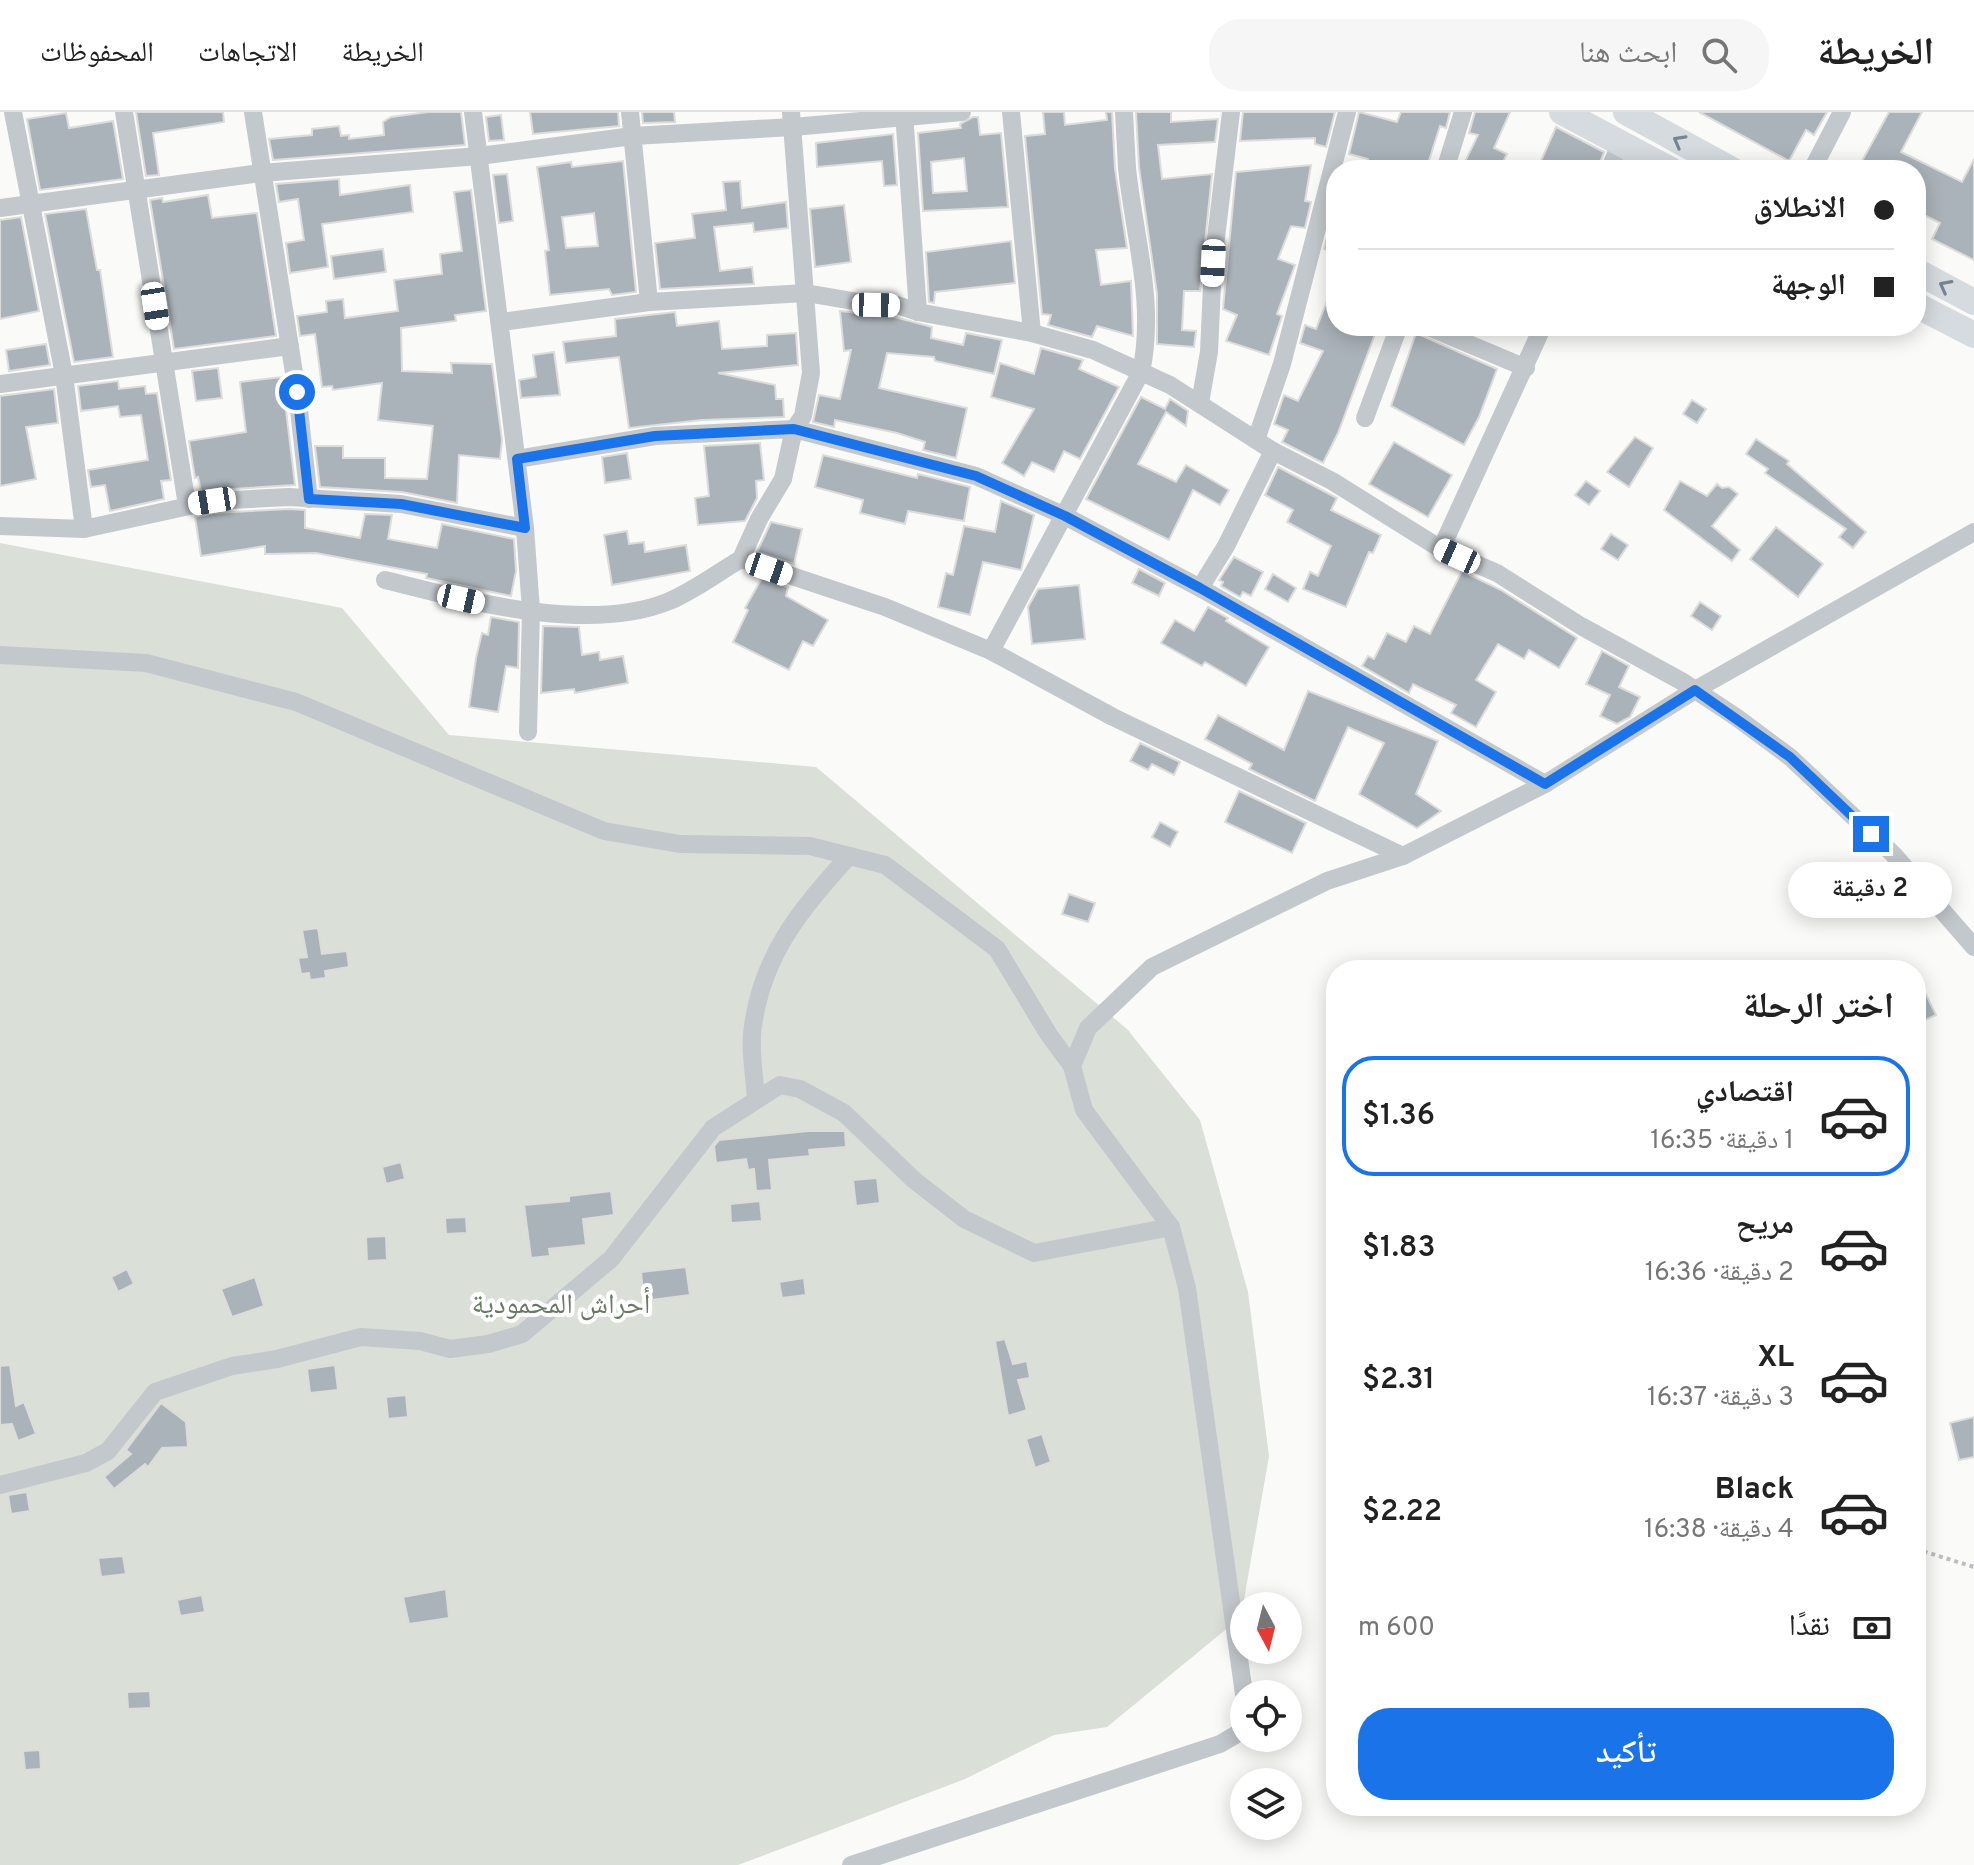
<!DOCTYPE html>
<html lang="ar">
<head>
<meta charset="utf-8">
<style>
  body { margin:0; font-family:Overpass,"Noto Naskh Arabic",sans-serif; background:#f6f6f6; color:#222; direction:rtl; height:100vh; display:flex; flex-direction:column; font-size:30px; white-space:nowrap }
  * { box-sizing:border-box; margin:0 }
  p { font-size:26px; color:#767676 }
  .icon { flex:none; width:44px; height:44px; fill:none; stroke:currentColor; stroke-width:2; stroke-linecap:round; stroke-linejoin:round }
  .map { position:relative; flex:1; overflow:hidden; direction:ltr }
  .side { position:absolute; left:1326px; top:848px; width:600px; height:856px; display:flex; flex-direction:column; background:#fff; border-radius:32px; box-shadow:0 4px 20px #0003; direction:rtl }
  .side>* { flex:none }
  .top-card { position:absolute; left:1326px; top:48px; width:600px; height:176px; border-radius:32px; box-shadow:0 4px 20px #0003; direction:rtl; display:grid; align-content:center; height:176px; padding:0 32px; background:#fff }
  .needle { width:52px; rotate:173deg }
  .buttons { position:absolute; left:1230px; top:1480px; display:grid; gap:16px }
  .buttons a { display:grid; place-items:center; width:72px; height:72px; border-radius:50%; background:#fff; box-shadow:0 4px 20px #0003; font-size:40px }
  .end { position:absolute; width:36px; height:36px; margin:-18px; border:10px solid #1a73e8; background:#fff; box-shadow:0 0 0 4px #fff }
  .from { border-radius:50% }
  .bubble { position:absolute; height:56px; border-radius:28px; background:#fff; box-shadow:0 4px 20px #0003; font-size:26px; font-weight:600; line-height:56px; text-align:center; direction:rtl }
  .car { position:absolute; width:24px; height:48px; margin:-24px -12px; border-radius:10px; box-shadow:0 0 6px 2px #0007; background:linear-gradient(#fff 24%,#345 0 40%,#fff 0 76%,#345 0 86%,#fff 0) }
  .top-card b { display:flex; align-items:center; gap:28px; height:76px; font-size:30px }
  .top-card b+b { border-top:2px solid #e0e0e0 }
  .top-card i { width:20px; height:20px; background:#222 }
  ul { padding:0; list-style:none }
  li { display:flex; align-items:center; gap:24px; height:120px; margin:0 16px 12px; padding:0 16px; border:4px solid transparent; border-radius:32px }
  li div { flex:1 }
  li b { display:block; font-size:30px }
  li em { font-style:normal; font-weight:600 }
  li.current { border-color:#1a73e8 }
  li>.icon { width:72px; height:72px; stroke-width:1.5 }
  h2 { padding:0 32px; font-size:36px; line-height:96px }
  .pay { display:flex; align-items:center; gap:20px; height:88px; padding:0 32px; font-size:30px }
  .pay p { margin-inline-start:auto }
  .cta { display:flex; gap:16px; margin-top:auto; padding:16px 32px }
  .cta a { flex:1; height:92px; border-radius:32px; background:#1a73e8; color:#fff; font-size:32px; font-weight:600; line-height:92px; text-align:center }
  header { display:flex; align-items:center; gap:48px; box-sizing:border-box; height:112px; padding:0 40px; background:#fff; border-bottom:2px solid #e0e0e0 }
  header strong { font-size:38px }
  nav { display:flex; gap:44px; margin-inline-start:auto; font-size:28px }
  .search { width:560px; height:72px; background:#f6f6f6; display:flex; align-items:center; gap:20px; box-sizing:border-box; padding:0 28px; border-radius:32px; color:#767676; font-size:30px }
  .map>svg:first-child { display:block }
  .green { fill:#dadfd7 }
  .building { fill:#aab3b9; stroke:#dcdcda; stroke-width:2; fill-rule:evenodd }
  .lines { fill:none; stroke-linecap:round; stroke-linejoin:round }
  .path { stroke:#bbbfc2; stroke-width:4; stroke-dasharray:4 4; stroke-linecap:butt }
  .minor { stroke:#c3c8cc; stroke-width:18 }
  .secondary { stroke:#d6dbdf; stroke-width:26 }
  .oneway { stroke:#768591 }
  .route { stroke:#1a73e8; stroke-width:10 }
  .labels { text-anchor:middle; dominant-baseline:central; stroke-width:8; stroke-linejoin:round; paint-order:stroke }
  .park-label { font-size:28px; fill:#687a64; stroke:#fff }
</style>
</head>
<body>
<header>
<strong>الخريطة</strong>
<div class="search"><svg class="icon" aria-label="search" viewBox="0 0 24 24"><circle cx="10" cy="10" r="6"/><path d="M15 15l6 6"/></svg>ابحث هنا</div>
<nav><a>الخريطة</a><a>الاتجاهات</a><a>المحفوظات</a></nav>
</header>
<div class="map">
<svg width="1974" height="1753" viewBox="0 0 1974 1753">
  <rect width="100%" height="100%" fill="#fafaf8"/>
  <!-- green -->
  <path class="green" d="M0,431L342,496L449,623L816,655L1127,917L1200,1008L1248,1180L1269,1344L1241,1505L1107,1615L1054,1623L965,1667L738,1753H0Z"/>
  <!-- building -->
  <g class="building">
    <path d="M136,0H223L224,10L153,21L159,63L146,64Z"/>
    <path d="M428,0H461L465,33L273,48L269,27L312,23V17L339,14L341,24L349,23V27L384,23L383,10L391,5Z"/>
    <path d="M530,0H618L619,14L533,22Z"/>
    <path d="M642,0H674L675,10L643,11Z"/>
    <path d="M1043,0H1064L1065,13L1107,8L1106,0H1112L1115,57L1127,136L1096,138L1101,173L1131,169L1133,224L1097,214L1092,225L1048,213L1051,203L1042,202L1025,24L1045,22Z"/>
    <path d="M1136,0H1171V10L1218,7L1215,30L1158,33L1162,67L1212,62L1200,179H1184L1182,218L1196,219L1194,235L1157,232V182L1139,55Z"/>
    <path d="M1243,0H1335L1326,35L1315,32V26L1240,29Z"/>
    <path d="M1359,0L1397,10L1401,0H1450L1446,16L1440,14L1426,58H1364L1368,47L1349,42Z"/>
    <path d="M1475,0H1510L1494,36L1507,42L1499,58H1461L1478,23L1469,21Z"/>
    <path d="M1699,0H1827L1814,23L1806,18L1789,49Z"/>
    <path d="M1889,0H1922L1901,40L1962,70L1974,47V148L1932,127L1940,111L1916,99V58H1857Z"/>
    <path d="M66,1L69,16L113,9L123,67L40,78L27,7Z"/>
    <path d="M501,3L504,28L489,29L486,5Z"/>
    <path d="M973,5H978L980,23L1001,21L1008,95L923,99L918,21L961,16L960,12ZM964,46L967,79L933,81L931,50Z"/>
    <path d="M1556,15L1604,40L1597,58H1537Z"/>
    <path d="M893,22L897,73L884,74L882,49L817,55L816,31Z"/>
    <path d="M623,49L636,180L612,183L609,177L550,183L545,139L549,138L537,55L571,50L572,55ZM594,101L598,134L566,136L562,105Z"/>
    <path d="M1311,53L1305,89L1311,90L1305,116L1291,114L1278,147L1295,153L1277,202L1282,204L1269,243L1226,229L1237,203L1223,197L1236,60Z"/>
    <path d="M507,62L513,109L499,111L493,63Z"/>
    <path d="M339,67L340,83L410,73L413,100L322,112L328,155L290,161L286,131L304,128L298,87L279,90L276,72Z"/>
    <path d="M740,69L742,96L786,90L788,116L754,120L753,111L714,115L720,159L752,155L754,172L660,177L655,131L695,126L692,102L726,98L723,70Z"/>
    <path d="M471,78L486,199L455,203L456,209L401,216L402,259L452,261L451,251L492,252L502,328L500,347L459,343L457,391L402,380L320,375L315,334H343V346H385V366L427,367L433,314L378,308L382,271L333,278L332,274L322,275L315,222L300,224L297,204L327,200L326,189L343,187L345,206L398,199L394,168L442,162L440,142L462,139L454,80Z"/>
    <path d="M208,83L212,106L257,101L276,224L174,237L150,88L162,86L163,90Z"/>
    <path d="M1336,91V140L1324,137Z"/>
    <path d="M844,93L851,150L815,155L810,97Z"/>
    <path d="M86,97L97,158H100L113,245L74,250L45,102Z"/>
    <path d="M21,105L39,199L0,207V108Z"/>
    <path d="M1011,129L1015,171L935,180L934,191L929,190L926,140Z"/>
    <path d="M383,137L386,160L334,167L331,144Z"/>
    <path d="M1335,169L1336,214H1378L1338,321L1323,351L1282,330L1288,318L1274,312L1284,283L1298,289L1323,239L1300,231L1305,213L1316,217Z"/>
    <path d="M840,199L895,205L932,215L931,226L963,233L966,221L1002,228L994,262L935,249L934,245L887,241L879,276L967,296L956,346L923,338L925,330L897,321L835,308L834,315L813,310L819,283L840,287L851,238L844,239Z"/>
    <path d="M675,200L677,214L719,209L722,237L767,234V223L796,221L798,253L718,261L775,273L776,287H783L784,305L702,308L629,316L619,245L566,251L563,230L616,224L615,207Z"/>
    <path d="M1416,221L1497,257L1479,305L1464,333L1391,294Z"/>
    <path d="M46,232L50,253L9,259L6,238Z"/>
    <path d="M1041,236L1083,248L1079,257L1119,275L1080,347L1064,339L1054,360L1032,350L1024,364L1002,351L1034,297L991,285L1000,251L1034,262Z"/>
    <path d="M554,240L560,283L521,286L519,268L536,265L533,243Z"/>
    <path d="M218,256L222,286L196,289L192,259Z"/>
    <path d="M282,265L295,373L201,379L198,365L195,366L189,329L246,320L240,270Z"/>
    <path d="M118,269L119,277L145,274L146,282L157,281L171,368L161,369L164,387L110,399L105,373L91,375L88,358L148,348L141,303L120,305L118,294L81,299L78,274Z"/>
    <path d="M54,277L58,311L26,315L36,367L0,374V284Z"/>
    <path d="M1141,285L1165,297L1170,287L1188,299L1186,314L1166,300L1138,352L1176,370L1186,353L1229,378L1220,393L1193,378L1169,428L1086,387Z"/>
    <path d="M1692,288L1706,297L1697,311L1683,302Z"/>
    <path d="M1635,325L1653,336L1629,375L1607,360Z"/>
    <path d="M1756,327L1789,349L1787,352L1866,420L1853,436L1839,425L1846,417L1765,361L1768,357L1746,342Z"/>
    <path d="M1394,330L1452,363L1428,405L1369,372Z"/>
    <path d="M760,331L764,368L756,369L757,386L745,409L698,413L695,386L709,384L704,334Z"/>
    <path d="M627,341L631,367L605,371L602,345Z"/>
    <path d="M823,343L917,366L918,362L970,375L964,409L908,399L905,412L860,401L863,388L815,375Z"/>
    <path d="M1278,355L1337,386L1331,398L1381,423L1373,441L1369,440L1346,495L1303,477L1310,460L1318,464L1331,434L1287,410L1293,398L1265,383Z"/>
    <path d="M1586,369L1600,379L1589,393L1575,383Z"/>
    <path d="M1680,369L1707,384L1717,372L1722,376L1729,375L1738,382L1712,414L1740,438L1732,449L1664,398Z"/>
    <path d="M1001,389L1034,403L1021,458L983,450L970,503L938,495L946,461L953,463L964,414L995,420Z"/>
    <path d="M289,397L305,398V416L360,426L365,402L392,403L388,427L437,436L442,412L514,427L516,459L511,484L426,466L427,462L316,441L265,442V434L201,444L195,405L214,401Z"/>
    <path d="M771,410L802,417L794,452L757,440Z"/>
    <path d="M1776,415L1823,452L1798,485L1750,447Z"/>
    <path d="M627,419L629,432L644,430L645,440L686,433L690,459L612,473L604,423Z"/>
    <path d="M1611,422L1628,433L1618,448L1601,437Z"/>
    <path d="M1234,445L1263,460L1251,484L1243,480L1240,485L1221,474L1223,470L1219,468Z"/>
    <path d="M1139,457L1165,471L1159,484L1132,471Z"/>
    <path d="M1462,459L1501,478L1577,526L1559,556L1529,538L1524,547L1498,532L1476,568L1496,580L1476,615L1451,601L1456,593L1413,572L1409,581L1362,554L1368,544L1374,547L1387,521L1406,530L1414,514L1430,522Z"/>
    <path d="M1273,462L1296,476L1288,490L1265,477Z"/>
    <path d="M762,466L788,475L786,484L828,508L813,534L803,529L789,558L733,530L748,498L745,496Z"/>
    <path d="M1079,473L1085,527L1032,532L1028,495L1038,477Z"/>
    <path d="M1700,490L1721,504L1712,518L1691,504Z"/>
    <path d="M1208,495L1228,506L1226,509L1269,535L1246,574L1205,550L1202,554L1161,531L1175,508L1194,519Z"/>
    <path d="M491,505L519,510L518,556L506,554L498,600L469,595L476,546L482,521L488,523Z"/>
    <path d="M543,514L579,515L582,543L599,540L600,548L623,544L628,571L575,581L574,577L541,581Z"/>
    <path d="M1602,539L1629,554L1619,575L1640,585L1630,605L1617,612L1600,604L1610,583L1586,572Z"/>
    <path d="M1308,579L1438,629L1416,682L1441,699L1417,716L1359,682L1384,631L1348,615L1315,689L1249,657L1252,652L1205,627L1218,603L1284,638Z"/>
    <path d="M1140,631L1180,650L1174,663L1152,652L1148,658L1130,649Z"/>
    <path d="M1239,679L1306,711L1292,741L1225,710Z"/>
    <path d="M1160,710L1178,720L1170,735L1152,725Z"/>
    <path d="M1069,782L1095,791L1088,810L1062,802Z"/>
    <path d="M318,816L322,842L347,839L349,855L325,859L326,866L310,868L309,861L301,862L298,846L307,845L302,818Z"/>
    <path d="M1916,862L1936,903L1916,912Z"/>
    <path d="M808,1019H845L846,1035L809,1038L810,1044L769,1048L772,1078L756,1079L754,1057L748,1058L746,1047L716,1051L714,1034L719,1028Z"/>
    <path d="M401,1050L405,1067L386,1072L382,1055Z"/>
    <path d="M877,1066L880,1091L856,1094L853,1068Z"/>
    <path d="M611,1079L614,1103L583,1107L586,1133L549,1137L550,1144L531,1146L524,1093L569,1089V1084Z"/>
    <path d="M760,1089L762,1109L731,1111L730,1092Z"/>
    <path d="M466,1105L467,1121L446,1122L445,1106Z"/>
    <path d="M386,1124L387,1148L367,1149L366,1125Z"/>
    <path d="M686,1155L690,1183L644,1189L641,1160Z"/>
    <path d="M127,1157L134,1172L118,1180L111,1165Z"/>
    <path d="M255,1165L264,1194L232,1205L221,1177Z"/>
    <path d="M804,1166L806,1183L782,1186L779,1170Z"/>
    <path d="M1005,1227L1013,1252L1027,1249L1030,1266L1018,1268L1027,1298L1008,1304L995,1229Z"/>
    <path d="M10,1253L16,1294L24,1290L36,1322L18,1329L12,1312L0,1313V1254Z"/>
    <path d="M335,1253L338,1278L310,1281L307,1257Z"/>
    <path d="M406,1283L408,1305L388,1307L386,1285Z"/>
    <path d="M161,1291L186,1310L188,1335L162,1336L148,1355L145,1352L114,1377L104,1365L131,1342L126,1338Z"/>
    <path d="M1974,1305V1345L1959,1348L1950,1311Z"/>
    <path d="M1042,1322L1051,1350L1035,1356L1026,1327Z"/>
    <path d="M27,1380L30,1399L11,1402L8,1383Z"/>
    <path d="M123,1444L126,1462L101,1465L98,1446Z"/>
    <path d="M446,1477L449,1506L409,1512L403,1485Z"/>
    <path d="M202,1483L205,1500L180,1504L177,1488Z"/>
    <path d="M150,1579L151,1596L128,1597L127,1580Z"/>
    <path d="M40,1638L41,1657L25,1658L23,1639Z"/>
  </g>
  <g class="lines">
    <!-- path -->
    <path class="path" d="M1916,1437L1974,1455"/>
    <!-- minor -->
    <g class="minor">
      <path d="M13,0L64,263L84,417"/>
      <path d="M124,0L187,393"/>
      <path d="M253,0L297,280L309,387"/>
      <path d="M473,0L525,416L531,498L528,620"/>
      <path d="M630,0L649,190"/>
      <path d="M904,0L918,200"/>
      <path d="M1011,0L1032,221"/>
      <path d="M1445,58L1463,0"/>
      <path d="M1609,58L1621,31"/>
      <path d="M1812,58L1842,0"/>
      <path d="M0,96L261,61L479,44L633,24L793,15L962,0"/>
      <path d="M502,210L649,190L806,181L876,193H897L918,200L1032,221L1093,238L1170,273L1273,339L1332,369L1441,437L1497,461L1581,514L1683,570L1736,605L1790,645L1893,742L1974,835"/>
      <path d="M1426,214L1526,256"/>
      <path d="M0,272L290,234"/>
      <path d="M1200,291L1209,240L1213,151L1231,0"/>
      <path d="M1365,306L1399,214"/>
      <path d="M1256,328L1282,252L1347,0"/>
      <path d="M517,347L655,324L794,317L976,364L1065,404L1200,476L1545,672"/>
      <path d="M0,414L84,417L212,389L289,385L401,392L525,416"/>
      <path d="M1441,437L1543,214"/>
      <path d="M741,447L759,407L783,367L794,317L803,304L811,261L791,0"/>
      <path d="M385,468C465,488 586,522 667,490C692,480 717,461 741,447L885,495L991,539L1113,605L1403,744"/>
      <path d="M1200,476L1226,434L1273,339"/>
      <path d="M991,539L1141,260C1156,191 1134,124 1127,56C1126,38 1125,19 1124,0"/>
      <path d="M0,543L146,551L296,590L604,719L680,732L810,734L885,753L997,837L1049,923L1072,954"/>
      <path d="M756,988C755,965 749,937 753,914C763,841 802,796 849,744"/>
      <path d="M0,1373L86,1351L108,1339L155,1280L232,1254L277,1247L361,1225L420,1229L450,1237L488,1232L522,1222L611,1147L713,1016L780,973L800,977L844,1001L914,1068L964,1107L1034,1141L1171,1115"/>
      <path d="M1244,1582L1187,1176L1171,1115L1084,998L1072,954L1088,916L1152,855L1327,769L1403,744L1545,672L1695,578L1974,420"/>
      <path d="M851,1753L1220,1632L1244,1618"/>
    </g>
    <!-- secondary -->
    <g class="secondary">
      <path d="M1562,0L1671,58"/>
      <path d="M1626,0L1732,58"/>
      <path d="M1916,159L1974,190"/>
      <path d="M1916,193L1974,223"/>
    </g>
  </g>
  <!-- one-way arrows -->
  <defs><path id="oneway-chevron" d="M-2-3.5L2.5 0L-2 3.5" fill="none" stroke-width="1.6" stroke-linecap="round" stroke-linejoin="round" transform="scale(2)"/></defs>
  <g class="oneway">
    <use href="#oneway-chevron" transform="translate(1679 29) rotate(-151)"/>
    <use href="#oneway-chevron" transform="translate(1945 174) rotate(-152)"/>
  </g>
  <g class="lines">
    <!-- route -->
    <path class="route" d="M297,280L309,387L401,392L525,416L517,347L655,324L794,317L976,364L1065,404L1200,476L1545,672L1695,578L1790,645L1871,722"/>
  </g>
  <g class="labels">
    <!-- park labels -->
    <g class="park-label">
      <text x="561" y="1194">أحراش المحمودية</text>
    </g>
  </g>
</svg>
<div class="buttons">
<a><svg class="needle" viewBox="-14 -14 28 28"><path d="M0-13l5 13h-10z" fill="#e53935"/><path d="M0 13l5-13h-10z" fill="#767676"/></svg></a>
<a><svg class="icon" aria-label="locate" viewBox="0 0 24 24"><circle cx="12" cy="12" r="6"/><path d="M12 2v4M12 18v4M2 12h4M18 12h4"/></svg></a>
<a><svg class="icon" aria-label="layers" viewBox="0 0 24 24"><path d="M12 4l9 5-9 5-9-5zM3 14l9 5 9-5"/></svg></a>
</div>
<i class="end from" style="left:297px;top:280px"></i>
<i class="end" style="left:1871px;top:722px"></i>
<div class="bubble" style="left:1788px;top:750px;width:164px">2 دقيقة</div>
<i class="car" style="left:1213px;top:151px;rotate:183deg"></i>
<i class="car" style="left:876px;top:193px;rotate:91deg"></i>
<i class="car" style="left:155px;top:194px;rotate:171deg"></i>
<i class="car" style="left:212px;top:389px;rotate:261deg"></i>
<i class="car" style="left:1457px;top:444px;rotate:294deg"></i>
<i class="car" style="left:769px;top:457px;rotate:109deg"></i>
<i class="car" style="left:461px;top:487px;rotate:103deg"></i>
<div class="top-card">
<b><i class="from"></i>الانطلاق</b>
<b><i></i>الوجهة</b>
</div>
<section class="side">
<h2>اختر الرحلة</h2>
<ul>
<li class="current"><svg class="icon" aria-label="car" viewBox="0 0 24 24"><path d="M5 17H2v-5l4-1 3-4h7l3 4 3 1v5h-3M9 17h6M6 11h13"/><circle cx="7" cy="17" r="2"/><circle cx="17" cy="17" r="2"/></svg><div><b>اقتصادي</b><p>1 دقيقة · 16:35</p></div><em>$1.36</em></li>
<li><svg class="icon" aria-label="car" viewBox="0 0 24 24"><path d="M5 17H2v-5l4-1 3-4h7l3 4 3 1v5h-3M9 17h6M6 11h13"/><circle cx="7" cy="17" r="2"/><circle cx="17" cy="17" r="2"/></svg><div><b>مريح</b><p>2 دقيقة · 16:36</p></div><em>$1.83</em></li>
<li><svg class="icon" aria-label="car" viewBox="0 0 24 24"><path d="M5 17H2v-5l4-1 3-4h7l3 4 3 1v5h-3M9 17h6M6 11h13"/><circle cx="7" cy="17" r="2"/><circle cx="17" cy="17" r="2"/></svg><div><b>XL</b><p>3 دقيقة · 16:37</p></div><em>$2.31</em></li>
<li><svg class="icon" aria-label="car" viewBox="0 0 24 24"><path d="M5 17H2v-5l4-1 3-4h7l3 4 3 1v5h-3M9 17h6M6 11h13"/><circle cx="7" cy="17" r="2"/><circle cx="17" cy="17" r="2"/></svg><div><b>Black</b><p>4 دقيقة · 16:38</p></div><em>$2.22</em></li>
</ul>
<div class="pay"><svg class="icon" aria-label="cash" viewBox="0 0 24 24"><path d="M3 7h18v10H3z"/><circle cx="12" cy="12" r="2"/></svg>نقدًا<p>600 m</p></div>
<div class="cta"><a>تأكيد</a></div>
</section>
</div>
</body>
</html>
